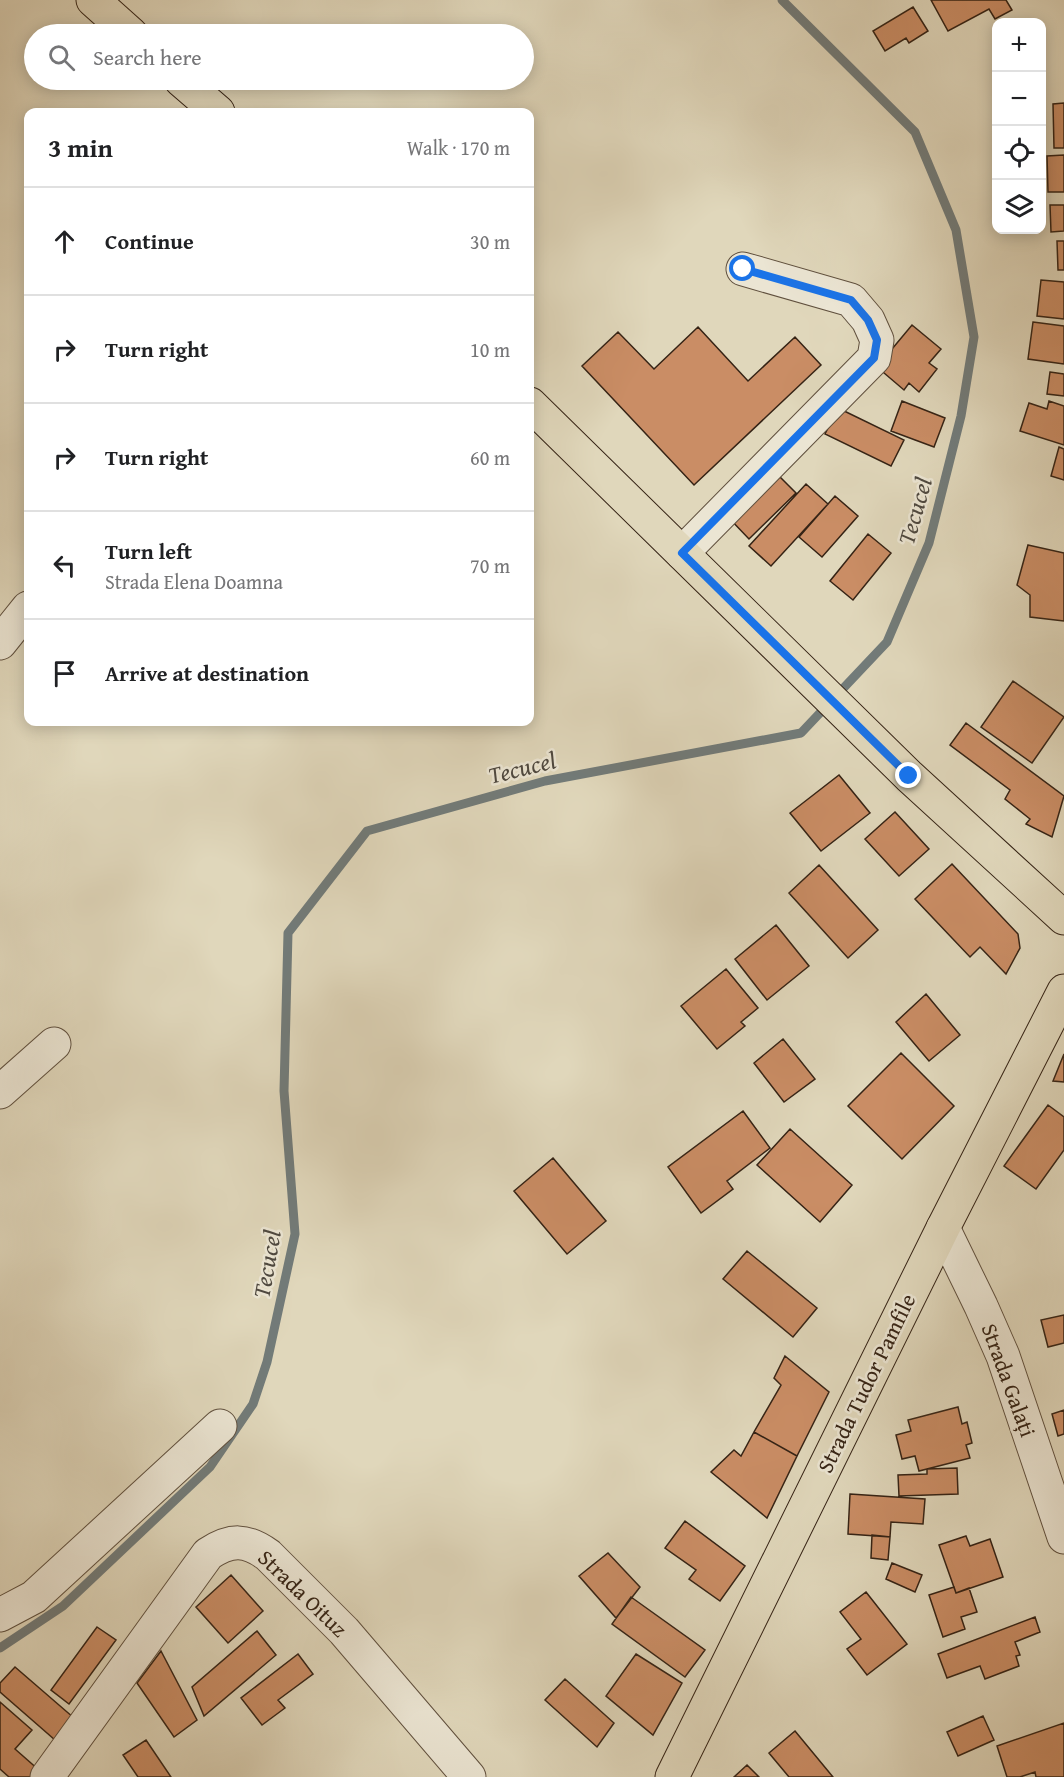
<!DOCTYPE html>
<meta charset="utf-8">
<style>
body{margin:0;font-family:"Gentium Book Plus",serif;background:#f6f6f6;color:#202124}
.controls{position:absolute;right:18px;top:18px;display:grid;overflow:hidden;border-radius:12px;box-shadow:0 3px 15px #0003}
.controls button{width:54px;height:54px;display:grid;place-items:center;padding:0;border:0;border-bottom:2px solid #e0e0e0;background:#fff;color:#202124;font:30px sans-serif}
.stop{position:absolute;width:18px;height:18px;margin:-14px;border:4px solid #1a73e8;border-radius:50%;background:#fff}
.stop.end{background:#1a73e8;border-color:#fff;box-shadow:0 2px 6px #0008}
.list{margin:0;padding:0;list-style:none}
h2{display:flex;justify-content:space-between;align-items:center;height:78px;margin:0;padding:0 24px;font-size:26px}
h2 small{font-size:20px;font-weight:400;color:#757577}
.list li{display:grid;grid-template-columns:39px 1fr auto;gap:18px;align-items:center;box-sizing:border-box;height:108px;padding:0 24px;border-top:2px solid #e0e0e0}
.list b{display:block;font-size:22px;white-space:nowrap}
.list p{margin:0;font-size:20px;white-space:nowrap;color:#757577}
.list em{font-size:20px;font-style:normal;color:#757577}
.icon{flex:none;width:33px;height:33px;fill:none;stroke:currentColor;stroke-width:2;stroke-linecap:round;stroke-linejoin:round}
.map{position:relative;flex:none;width:1064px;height:1777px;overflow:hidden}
.search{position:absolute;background:#fff;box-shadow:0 3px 15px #0003;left:24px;top:24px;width:510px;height:66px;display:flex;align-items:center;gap:15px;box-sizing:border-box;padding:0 21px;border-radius:33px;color:#757577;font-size:22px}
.panel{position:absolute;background:#fff;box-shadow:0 3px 15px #0003;left:24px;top:108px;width:510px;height:618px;border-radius:12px}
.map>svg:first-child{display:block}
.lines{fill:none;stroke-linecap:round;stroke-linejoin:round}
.stream{stroke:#727b79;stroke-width:9}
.building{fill:#ca8d65;stroke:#352315;stroke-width:1.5}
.minor-casing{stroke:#60503e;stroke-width:35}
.major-casing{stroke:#352315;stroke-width:35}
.minor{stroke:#ebe5d3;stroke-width:33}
.major{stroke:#e0d7bb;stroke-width:33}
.route{stroke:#1a73e8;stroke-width:8}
.labels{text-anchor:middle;stroke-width:5;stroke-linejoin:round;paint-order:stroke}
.street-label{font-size:22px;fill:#352315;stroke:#ebe5d3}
.water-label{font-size:24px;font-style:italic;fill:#4e483f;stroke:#ebe5d3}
</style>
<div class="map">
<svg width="1064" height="1777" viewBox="0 0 1064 1777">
<rect width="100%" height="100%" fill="#e0d7bb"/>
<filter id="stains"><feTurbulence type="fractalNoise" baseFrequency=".00333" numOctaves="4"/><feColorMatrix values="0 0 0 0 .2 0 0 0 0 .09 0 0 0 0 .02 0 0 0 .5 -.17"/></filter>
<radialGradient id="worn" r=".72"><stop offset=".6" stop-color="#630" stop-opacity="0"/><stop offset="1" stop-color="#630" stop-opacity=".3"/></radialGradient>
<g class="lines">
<!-- stream -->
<path class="stream" d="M0,1648L63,1606L210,1467L253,1404L267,1362L295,1234L284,1091L288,933L367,831L545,781L801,733L887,642L929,543L961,416L974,337L956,230L915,132L782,0"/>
</g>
<!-- building -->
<path class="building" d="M931,0H1006L1012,10L995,19L989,9L948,31Z
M913,7L928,31L909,43L906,38L885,51L873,31Z
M1064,103V148H1054L1053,104Z
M1064,155V192H1048L1047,156Z
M1050,205H1064V231L1051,232Z
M1057,241H1064V270H1058Z
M1041,280L1064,282V319L1037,316Z
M1033,322L1064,326V364L1028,359Z
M912,325L941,349L929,363L937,369L919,392L909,383L904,390L877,367Z
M698,327L748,381L795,337L821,365L694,485L582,366L618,332L654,369Z
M1050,372L1064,374V396L1047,394Z
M902,401L945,418L934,447L891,431Z
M1049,401L1064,406V445L1020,431L1029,403L1047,409Z
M838,408L904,440L891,466L825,434Z
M1059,447L1064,449V480L1051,476Z
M775,472L796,493L749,539L729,518Z
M806,484L828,504L771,566L749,546Z
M835,496L858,516L822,557L799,537Z
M868,534L891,553L853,600L830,581Z
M1028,545L1064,553V621L1030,617V595L1017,585Z
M1013,681L1064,717L1032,763L981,727Z
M966,723L1064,796L1052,837L1026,824L1030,819L1005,799L1010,790L950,745Z
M839,775L870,813L821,851L790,813Z
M895,812L929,849L899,876L865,839Z
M952,864L1018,934L1020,948L1006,974L980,947L970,957L915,899Z
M819,865L878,930L848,958L789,893Z
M776,925L809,966L767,1000L735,959Z
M726,969L758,1008L741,1022L745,1026L717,1049L681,1006Z
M926,994L960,1035L929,1061L896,1022Z
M783,1039L815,1079L784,1102L754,1063Z
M901,1053L954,1106L902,1159L848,1106Z
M1064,1054V1082L1053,1081Z
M1048,1105L1064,1117V1150L1036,1189L1004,1166Z
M743,1111L770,1148L727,1181L733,1189L701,1213L668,1167Z
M790,1129L852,1185L820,1222L757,1165Z
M553,1158L606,1221L567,1254L514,1191Z
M747,1251L817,1308L793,1337L723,1279Z
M1064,1315V1343L1048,1347L1041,1320Z
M785,1356L829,1392L797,1456L754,1432L781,1385L774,1378Z
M958,1407L962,1424L967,1422L972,1443L966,1445L970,1458L919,1471L915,1456L902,1459L896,1435L911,1431L908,1420Z
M1064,1410V1434L1058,1436L1052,1414Z
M754,1432L797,1456L767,1518L711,1472L734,1450L741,1456Z
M957,1468L958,1494L899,1496L898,1475L927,1474V1469Z
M850,1494L925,1499L923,1524L891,1522L890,1537L848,1534Z
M685,1521L745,1566L720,1601L689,1579L696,1570L665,1548Z
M872,1535L890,1537L888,1560L871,1558Z
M966,1536L970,1546L990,1539L1003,1577L956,1593L939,1545Z
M608,1553L640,1587L616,1618L579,1576Z
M892,1563L922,1575L915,1592L886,1579Z
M231,1575L263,1611L228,1643L196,1607Z
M954,1587L956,1593L969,1588L977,1612L961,1617L965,1629L943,1637L929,1595Z
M866,1592L907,1644L867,1675L847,1649L861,1639L840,1612Z
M631,1597L705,1650L685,1677L612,1624Z
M1035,1617L1040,1632L1015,1642L1020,1655L1016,1656L1019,1666L985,1679L980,1666L947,1678L938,1654Z
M97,1627L116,1640L69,1704L51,1690Z
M257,1631L276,1655L204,1716L192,1687Z
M161,1651L197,1720L174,1737L137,1683Z
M298,1654L313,1674L278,1700L285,1708L262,1725L241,1698Z
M636,1654L682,1683L653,1735L606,1696Z
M15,1667L74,1718L55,1740L0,1692V1683Z
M565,1679L614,1723L597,1747L545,1700Z
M0,1702L32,1730L15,1749L40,1771L34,1777H9L0,1769Z
M983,1716L994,1740L958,1756L947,1732Z
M1064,1723V1777H1036L1035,1772L1020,1777H1007L997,1746Z
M795,1731L833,1777H789L769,1753Z
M146,1740L171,1777H138L123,1755Z
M747,1765L759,1777H734Z"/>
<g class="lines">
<!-- minor casing -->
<g class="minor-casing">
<path id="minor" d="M682,553L874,358L877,340L868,320L851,300L743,269
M0,643L28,608
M0,1092L54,1044
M943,1228L981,1306L1003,1356L1064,1537
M0,1615L34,1597L220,1426
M47,1777L208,1554C231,1539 246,1539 268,1555L344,1631L469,1777"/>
</g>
<!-- major casing -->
<g class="major-casing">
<path id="major" d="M93,0L131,34
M181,80L218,112
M530,404L909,776L1064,918
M672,1777L943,1228L1064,991"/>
</g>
<!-- minor -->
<use href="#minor" class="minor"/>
<!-- major -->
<use href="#major" class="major"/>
</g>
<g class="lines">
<!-- route -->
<path class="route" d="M743,269L851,300L868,320L877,340L874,358L682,553L909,776"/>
</g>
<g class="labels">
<!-- street labels -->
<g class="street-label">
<text transform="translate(1009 1380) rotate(70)" y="8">Strada Galați</text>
<text transform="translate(866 1383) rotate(-64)" y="8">Strada Tudor Pamfile</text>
<text transform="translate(303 1593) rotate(44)" y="8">Strada Oituz</text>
</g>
<!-- water labels -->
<g class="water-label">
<text transform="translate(915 511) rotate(-74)" y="8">Tecucel</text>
<text transform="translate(522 768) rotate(-14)" y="8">Tecucel</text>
<text transform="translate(267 1264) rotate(-80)" y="8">Tecucel</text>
</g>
</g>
<rect width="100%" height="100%" filter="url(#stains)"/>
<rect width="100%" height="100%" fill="url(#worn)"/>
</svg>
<div class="controls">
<button>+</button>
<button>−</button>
<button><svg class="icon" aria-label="locate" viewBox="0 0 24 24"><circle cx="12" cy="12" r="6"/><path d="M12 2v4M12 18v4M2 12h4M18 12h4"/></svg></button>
<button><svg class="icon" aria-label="layers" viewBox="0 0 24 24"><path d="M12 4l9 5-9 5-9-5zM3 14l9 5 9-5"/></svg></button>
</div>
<div class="stop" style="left:743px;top:269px"></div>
<div class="stop end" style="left:909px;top:776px"></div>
<div class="search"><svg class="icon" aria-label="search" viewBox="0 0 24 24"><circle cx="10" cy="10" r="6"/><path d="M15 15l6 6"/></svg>Search here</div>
<section class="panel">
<h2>3 min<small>Walk · 170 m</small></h2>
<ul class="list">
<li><svg class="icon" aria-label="ahead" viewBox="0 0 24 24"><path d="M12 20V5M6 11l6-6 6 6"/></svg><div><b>Continue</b></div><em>30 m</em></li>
<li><svg class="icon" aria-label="right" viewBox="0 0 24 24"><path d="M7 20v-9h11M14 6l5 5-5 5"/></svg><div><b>Turn right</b></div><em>10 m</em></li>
<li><svg class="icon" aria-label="right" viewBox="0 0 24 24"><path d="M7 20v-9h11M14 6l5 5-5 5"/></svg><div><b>Turn right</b></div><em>60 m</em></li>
<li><svg class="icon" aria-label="left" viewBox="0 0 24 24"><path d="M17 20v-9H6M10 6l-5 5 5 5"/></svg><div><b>Turn left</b><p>Strada Elena Doamna</p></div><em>70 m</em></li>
<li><svg class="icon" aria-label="arrive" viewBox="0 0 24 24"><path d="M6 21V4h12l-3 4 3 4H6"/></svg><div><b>Arrive at destination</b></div></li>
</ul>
</section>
</div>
